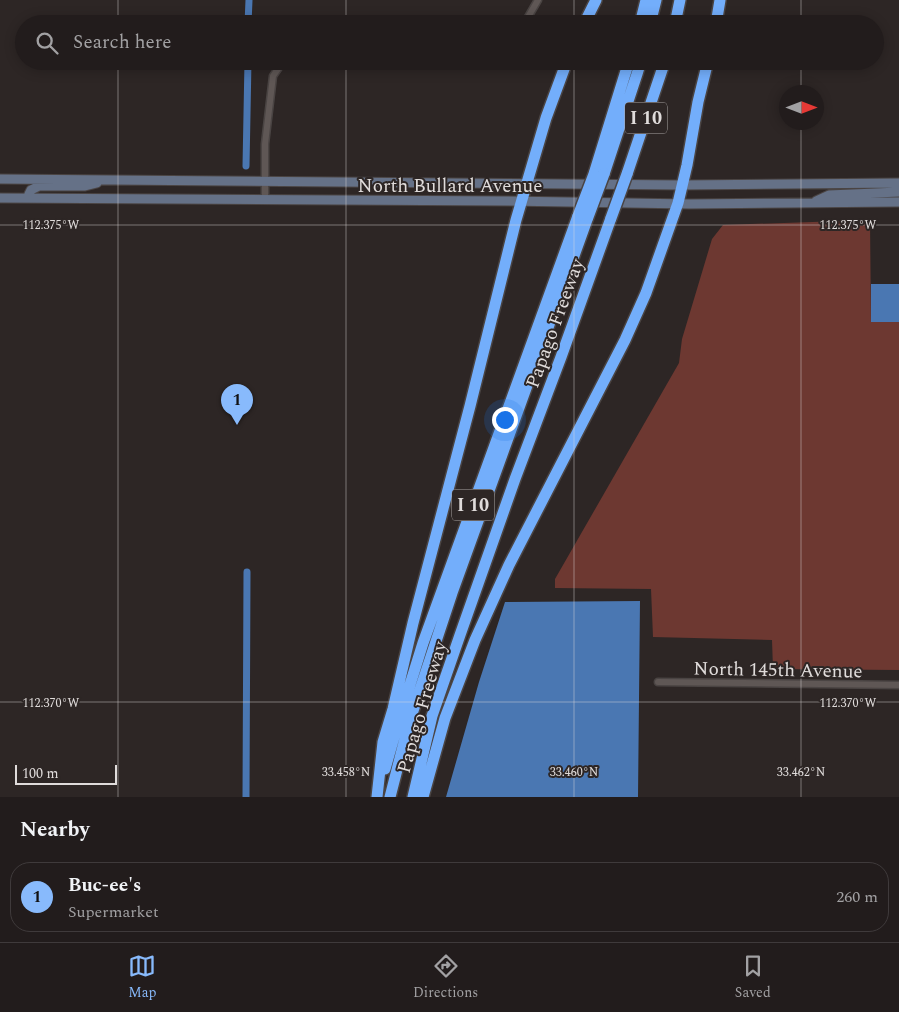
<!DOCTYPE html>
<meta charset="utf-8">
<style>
body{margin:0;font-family:Spectral,serif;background:#2e2929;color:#f1f3f6}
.compass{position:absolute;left:779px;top:85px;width:45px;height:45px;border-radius:50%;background:#221c1c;box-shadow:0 2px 12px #0003;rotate:90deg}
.scale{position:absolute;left:15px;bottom:12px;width:102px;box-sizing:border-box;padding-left:5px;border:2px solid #e0dcdb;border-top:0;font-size:14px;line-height:18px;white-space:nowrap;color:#e0dcdb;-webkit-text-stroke:4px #2d2625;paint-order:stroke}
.you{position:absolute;left:504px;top:419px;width:18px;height:18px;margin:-12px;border:4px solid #fff;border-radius:50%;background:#1a73e8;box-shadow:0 0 0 8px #1a73e833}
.badge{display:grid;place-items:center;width:32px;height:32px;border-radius:50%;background:#88bafc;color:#111;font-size:16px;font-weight:700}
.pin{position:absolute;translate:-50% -41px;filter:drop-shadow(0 1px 2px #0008)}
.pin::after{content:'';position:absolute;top:26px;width:18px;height:15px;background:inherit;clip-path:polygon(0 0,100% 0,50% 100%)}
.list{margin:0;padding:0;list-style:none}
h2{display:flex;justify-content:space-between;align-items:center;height:65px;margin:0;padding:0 20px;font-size:21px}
h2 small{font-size:16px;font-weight:400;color:#a2a1a3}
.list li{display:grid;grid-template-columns:32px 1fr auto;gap:15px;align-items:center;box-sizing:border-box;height:70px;margin:0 10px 10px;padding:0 10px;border:1px solid #3f3a3b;border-radius:20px}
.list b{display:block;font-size:19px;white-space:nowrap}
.list p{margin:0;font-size:16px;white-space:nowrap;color:#a2a1a3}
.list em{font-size:16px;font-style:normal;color:#a2a1a3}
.icon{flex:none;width:28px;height:28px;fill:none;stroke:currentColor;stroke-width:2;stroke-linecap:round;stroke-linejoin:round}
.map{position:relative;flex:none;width:899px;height:797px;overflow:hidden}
.search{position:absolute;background:#221c1c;box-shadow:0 2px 12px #0003;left:15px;right:15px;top:15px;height:55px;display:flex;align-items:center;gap:12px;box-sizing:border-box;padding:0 18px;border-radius:28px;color:#a2a1a3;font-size:19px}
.sheet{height:145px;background:#221c1c}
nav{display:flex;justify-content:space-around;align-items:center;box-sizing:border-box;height:70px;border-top:1px solid #3f3a3b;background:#221c1c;font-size:14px;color:#a2a1a3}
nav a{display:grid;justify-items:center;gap:2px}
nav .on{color:#88bafc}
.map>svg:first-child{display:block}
.green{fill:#6d3831}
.water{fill:#4a77b2}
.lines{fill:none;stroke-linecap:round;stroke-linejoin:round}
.canal{stroke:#4a77b2;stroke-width:7}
.minor-casing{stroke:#4a4443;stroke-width:9}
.secondary-casing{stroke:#4a4443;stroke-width:11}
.motorway-casing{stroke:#4a4443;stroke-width:14}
.minor{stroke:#5f5755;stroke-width:6}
.secondary{stroke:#657187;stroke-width:9}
.motorway{stroke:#73aefb;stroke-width:11}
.motorway-bridge-casing{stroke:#4a4443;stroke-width:14;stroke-linecap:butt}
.motorway-bridge{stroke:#73aefb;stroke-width:11}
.ticks{fill:none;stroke:#e0dcdb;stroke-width:1;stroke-opacity:0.45}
.labels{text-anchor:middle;stroke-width:4;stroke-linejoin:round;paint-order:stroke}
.shield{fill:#2d2625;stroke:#aaa5a4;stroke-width:1}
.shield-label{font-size:18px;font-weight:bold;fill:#e0dcdb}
.street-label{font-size:19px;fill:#e0dcdb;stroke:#2d2625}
.ticks-label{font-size:12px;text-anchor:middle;fill:#e0dcdb;stroke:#2d2625;stroke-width:4;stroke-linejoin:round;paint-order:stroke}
</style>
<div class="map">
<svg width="899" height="797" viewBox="0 0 899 797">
<rect width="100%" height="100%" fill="#2d2625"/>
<!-- green -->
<path class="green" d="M870,220L871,322H899V670L773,669L772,640L653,637L651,589L555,588V579L679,363L682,339L712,239L723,225Z"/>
<!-- water -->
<path class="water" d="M871,284H899V322H871Z
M640,601L638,797H446L479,682L505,602Z"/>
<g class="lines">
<!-- canal -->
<path class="canal" d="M248,24L249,0
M246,166L248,61
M246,797L247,572"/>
<!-- minor casing -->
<g class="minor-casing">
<path id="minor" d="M524,24L538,0
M265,200V144L273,76L280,66L288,61
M658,682L899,685"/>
</g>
<!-- secondary casing -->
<g class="secondary-casing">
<path id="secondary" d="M0,179L682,185L899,183
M0,198L508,201L689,204L899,202
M28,198L29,194L31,190L39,186H85L97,183
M816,201L829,195L899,192"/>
</g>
<!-- motorway casing -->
<g class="motorway-casing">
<path id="motorway" d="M584,24L596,0
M640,24L646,0
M650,24L656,0
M675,24L680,0
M716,24L720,0
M594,174L629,61
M604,174L637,74L641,61
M627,174L665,61
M385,769L398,723L423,643L578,216
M377,797L383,742L393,709L413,623L470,406L516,220L546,118L567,61
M390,797L409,723L452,593L588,217
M413,797L432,716L460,635L515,479L561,357L611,218
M423,797L445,718L475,640L509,565L625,340L646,293L678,203L687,165L698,102L708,61"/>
</g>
<!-- minor -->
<use href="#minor" class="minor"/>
<!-- secondary -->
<use href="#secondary" class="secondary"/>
<!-- motorway -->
<use href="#motorway" class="motorway"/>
<!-- motorway-bridge casing -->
<g class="motorway-bridge-casing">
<path id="motorway-bridge" d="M578,216L594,174
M588,217L604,174
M611,218L627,174"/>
</g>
<!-- motorway-bridge -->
<use href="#motorway-bridge" class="motorway-bridge"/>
</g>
<!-- ticks -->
<path class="ticks" d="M118,0V24M346,0V24M574,0V24M801,0V24M118,61V797M346,61V797M574,61V797M801,61V92M801,122V797M0,225H899M0,702H899"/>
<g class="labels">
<!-- shield labels -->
<g class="shield">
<rect x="625" y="102.5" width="42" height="31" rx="4"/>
<rect x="452" y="489.5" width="42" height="31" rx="4"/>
</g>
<g class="shield-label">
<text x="646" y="124">I 10</text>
<text x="473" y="511">I 10</text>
</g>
<!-- street labels -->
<g class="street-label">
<text x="450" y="192">North Bullard Avenue</text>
<text transform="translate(554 323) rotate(-70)" y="7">Papago Freeway</text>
<text transform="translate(778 669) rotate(1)" y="7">North 145th Avenue</text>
<text transform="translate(421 707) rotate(-74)" y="7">Papago Freeway</text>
</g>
</g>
<g class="ticks-label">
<text x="848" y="229">112.375°W</text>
<text x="51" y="229">112.375°W</text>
<text x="848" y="707">112.370°W</text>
<text x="51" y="707">112.370°W</text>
<text x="346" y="776">33.458°N</text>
<text x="574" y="776">33.460°N</text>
<text x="801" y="776">33.462°N</text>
</g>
</svg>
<svg class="compass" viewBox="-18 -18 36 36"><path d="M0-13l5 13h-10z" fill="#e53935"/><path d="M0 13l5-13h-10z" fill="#a2a1a3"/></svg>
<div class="scale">100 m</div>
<div class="you"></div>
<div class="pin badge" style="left:237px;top:425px">1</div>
<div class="search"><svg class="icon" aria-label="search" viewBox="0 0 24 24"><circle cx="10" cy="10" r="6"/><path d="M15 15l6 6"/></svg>Search here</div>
</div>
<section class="sheet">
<h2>Nearby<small></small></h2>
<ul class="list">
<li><span class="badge">1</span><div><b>Buc-ee's</b><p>Supermarket</p></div><em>260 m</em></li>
</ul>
</section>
<nav>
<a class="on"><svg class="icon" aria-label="map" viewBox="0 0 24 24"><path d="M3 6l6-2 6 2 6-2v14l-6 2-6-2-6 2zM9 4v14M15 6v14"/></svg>Map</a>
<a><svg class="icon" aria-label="directions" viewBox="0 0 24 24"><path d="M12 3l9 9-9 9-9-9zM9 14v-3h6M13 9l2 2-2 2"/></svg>Directions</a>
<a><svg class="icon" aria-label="saved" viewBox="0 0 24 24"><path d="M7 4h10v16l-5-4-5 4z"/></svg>Saved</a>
</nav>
